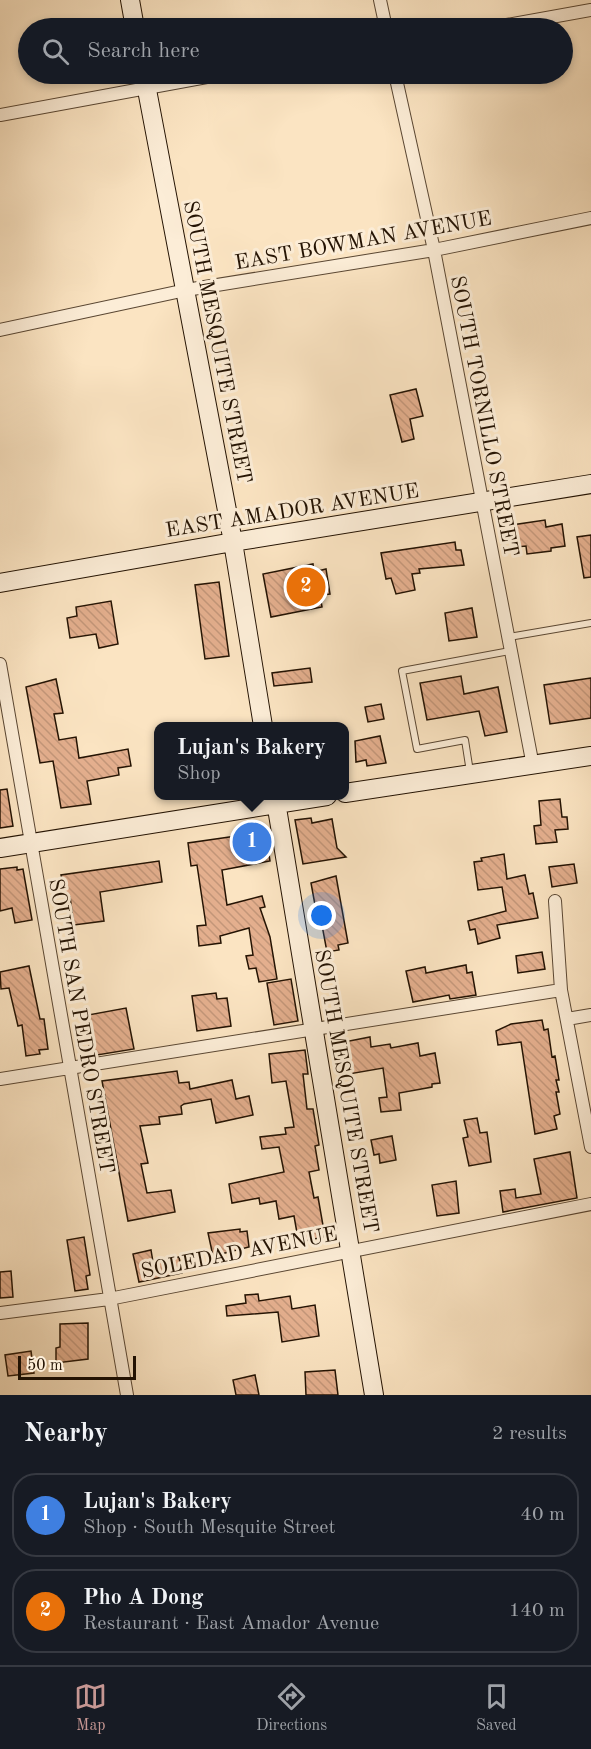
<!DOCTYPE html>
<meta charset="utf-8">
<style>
body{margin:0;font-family:"Old Standard TT",serif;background:#242831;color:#f1f3f6}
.scale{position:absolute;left:18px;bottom:15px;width:118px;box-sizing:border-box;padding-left:6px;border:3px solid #241303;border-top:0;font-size:16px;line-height:21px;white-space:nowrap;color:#241303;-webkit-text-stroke:4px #fcedd7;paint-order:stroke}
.you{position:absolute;left:322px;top:916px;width:21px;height:21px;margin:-15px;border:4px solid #fff;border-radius:50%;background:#1a73e8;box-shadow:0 0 0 9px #1a73e833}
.badge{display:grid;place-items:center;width:39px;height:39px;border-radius:50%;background:#c59692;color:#fff;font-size:20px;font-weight:700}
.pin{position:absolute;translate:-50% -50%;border:3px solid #fff;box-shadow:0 2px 6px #0006}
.popup{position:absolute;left:154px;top:722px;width:195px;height:78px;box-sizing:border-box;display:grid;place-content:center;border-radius:12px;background:#171b24;filter:drop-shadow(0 2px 4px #0005);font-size:20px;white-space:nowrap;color:#9ea1a6}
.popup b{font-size:22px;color:#f1f3f6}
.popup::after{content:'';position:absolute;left:50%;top:100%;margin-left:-12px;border:12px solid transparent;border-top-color:#171b24}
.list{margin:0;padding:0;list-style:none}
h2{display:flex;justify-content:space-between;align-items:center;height:78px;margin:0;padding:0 24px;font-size:26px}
h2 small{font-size:20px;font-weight:400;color:#9ea1a6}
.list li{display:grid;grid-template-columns:39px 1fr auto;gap:18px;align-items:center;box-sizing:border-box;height:84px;margin:0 12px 12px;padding:0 12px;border:2px solid #363941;border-radius:24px}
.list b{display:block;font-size:22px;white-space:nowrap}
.list p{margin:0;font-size:20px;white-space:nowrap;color:#9ea1a6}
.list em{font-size:20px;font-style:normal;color:#9ea1a6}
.icon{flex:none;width:33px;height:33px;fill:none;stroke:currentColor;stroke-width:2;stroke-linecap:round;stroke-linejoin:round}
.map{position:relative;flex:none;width:591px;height:1395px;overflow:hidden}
.search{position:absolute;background:#171b24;box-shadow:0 3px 9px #0003;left:18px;right:18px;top:18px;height:66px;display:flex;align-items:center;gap:15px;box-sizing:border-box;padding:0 21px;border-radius:33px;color:#9ea1a6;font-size:22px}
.sheet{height:270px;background:#171b24}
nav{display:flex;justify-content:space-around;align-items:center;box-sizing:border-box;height:84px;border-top:2px solid #363941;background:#171b24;font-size:16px;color:#9ea1a6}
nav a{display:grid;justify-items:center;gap:3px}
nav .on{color:#c59692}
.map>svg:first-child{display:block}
.building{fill:url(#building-back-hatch);stroke:#241303;stroke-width:1.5}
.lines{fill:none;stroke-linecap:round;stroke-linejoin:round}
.lane-casing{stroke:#5a4733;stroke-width:8}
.street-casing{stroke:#5a4733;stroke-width:14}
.secondary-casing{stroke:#241303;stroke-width:20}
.lane{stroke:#fcedd7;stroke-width:6}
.street{stroke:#fcedd7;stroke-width:12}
.secondary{stroke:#fcedd7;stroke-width:18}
.labels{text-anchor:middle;stroke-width:6;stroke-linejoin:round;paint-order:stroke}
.street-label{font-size:21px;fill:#241303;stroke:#fcedd7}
</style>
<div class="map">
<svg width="591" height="1395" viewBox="0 0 591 1395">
<defs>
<pattern id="building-back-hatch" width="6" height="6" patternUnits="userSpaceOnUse" patternTransform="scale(1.5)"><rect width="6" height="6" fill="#e4af8e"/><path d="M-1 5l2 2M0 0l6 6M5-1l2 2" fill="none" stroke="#c39679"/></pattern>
</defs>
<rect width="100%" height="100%" fill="#fbe4c2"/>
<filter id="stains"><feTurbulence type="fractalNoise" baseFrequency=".00333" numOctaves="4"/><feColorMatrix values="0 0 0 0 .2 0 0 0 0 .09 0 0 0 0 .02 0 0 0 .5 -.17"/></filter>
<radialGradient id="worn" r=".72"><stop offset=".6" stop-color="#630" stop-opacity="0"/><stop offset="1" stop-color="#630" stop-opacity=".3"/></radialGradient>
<!-- building -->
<path class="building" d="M416,389L423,416L410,419L414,439L402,442L390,395Z
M545,520L546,527L562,524L565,546L551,548V551L527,554L526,546L516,547L512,525Z
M591,535V577L584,578L577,537Z
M455,542L456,550H461L464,565L419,569L420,573L412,574L415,590L396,594L391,578L386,579L381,553Z
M313,564L314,572L326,569L330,594L320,595L322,607L271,617L263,574Z
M219,582L229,656L205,659L195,585Z
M111,601L118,644L99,648L96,634L70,638L67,618L77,616L76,607Z
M472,608L477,637L449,641L445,613Z
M310,668L312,682L274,686L272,673Z
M461,676L464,694L498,687L507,732L485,736L479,711L427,720L420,683Z
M591,678V718L550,724L544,685Z
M56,679L63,713L54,714L59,740L76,737L79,758L128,749L131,766L118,768L119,775L87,781L91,804L61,808L53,761L40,763L26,687Z
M381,704L384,719L368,722L365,707Z
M380,736L386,763L367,766L366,760L356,762L355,741Z
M7,789L13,826L0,828V790Z
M560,799L562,817H567L568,829L555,830L557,842L536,844L534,826L541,825L539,801Z
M311,818L312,823L332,819L337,848L346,857L303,864L295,820Z
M250,834L251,836L266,834L270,861L222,870L227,905L262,896L265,907L260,908L270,937L277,979L259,982L256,968L249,969L246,956L253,955L249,928L220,936L221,943L199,946L197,926L206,925L197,865L191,866L188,843Z
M504,854L507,879L525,875L529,894L533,893L538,918L497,925L500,938L478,944L475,929L470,930L468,921L506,911L502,887L478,890L474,862L482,861L481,858Z
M159,861L162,882L100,892L104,921L74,925L70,897H66L61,875Z
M574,864L577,883L552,887L549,867Z
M17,867V870L23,869L32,920L15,923L12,908L0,911V869Z
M336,876L348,943L338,945L339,950L327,952L318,904L315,905L311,883Z
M542,952L545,969L518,973L516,956Z
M466,965L467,973L472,972L476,995L450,999L449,995L413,1002L406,971L425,967L426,973Z
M29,966L40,1019H44L48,1049L39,1050L40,1054L26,1056L22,1025L18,1026L9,988L1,989L0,972Z
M291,979L298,1021L274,1025L267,983Z
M216,993L217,999L227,998L231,1026L197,1031L192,996Z
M126,1008L134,1049L91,1056L89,1046L93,1045L88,1015Z
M542,1020L544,1030L548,1029L552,1057L555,1056L559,1080H556L559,1092H556L560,1114L554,1116L557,1129L535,1134L521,1042L498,1045L496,1031L511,1024Z
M370,1037L371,1047L390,1044L391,1048L418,1043L420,1056L435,1053L440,1083L432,1084V1087L399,1093L401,1110L381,1112L379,1098L387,1097L383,1068L349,1074L344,1042Z
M305,1050L308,1074H303L307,1109H313L319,1145L315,1146L319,1170L309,1172L314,1198L318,1197L324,1231V1237L304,1241L303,1235L297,1233L294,1216L279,1219L276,1201L260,1204L259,1198L232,1203L229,1184L284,1172L279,1147L262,1149L260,1137L286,1134L285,1128L294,1127L286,1081L272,1083L269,1054Z
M177,1071L179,1083L189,1082L190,1089L232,1080L236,1099L249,1096L253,1115L216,1123L211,1099L184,1104L181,1106L182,1114L159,1117L160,1124L140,1126L148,1163L141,1164L147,1193L171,1190L175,1212L128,1221L102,1081Z
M477,1118L480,1133L487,1132L491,1162L469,1166L463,1138L468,1137L464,1120Z
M392,1136L396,1160L380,1163L379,1154L374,1155L371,1140Z
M570,1152L577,1198L503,1212L500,1191L515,1189L516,1198L541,1194L534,1159Z
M456,1181L459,1213L437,1216L432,1185Z
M240,1229V1232L247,1231L249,1247L213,1256L208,1233Z
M84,1237L90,1275L86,1276L88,1289L75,1291L67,1240Z
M151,1250L153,1262L179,1257L182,1273L139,1282L133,1254Z
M11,1271L13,1297L0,1298V1272Z
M258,1294L259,1301L290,1296L292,1309L315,1305L319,1336L282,1342L278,1312L227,1316L226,1306L246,1303L245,1295Z
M88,1323V1359L56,1363V1348L60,1347V1324Z
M31,1351L34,1373L8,1376L5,1355Z
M335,1370L338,1395H306L305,1372Z
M255,1375L259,1395H236L233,1380Z"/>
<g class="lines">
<!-- lane casing -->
<g class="lane-casing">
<path id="lane" d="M509,637L591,623
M470,772L465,740L417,749L402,671L510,651"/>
</g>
<!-- street casing -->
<g class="street-casing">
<path id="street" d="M380,0L386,28
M490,28L591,10
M395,74L434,250L533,766
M0,115L223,74
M0,330L186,290L434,250L591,218
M0,664L127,1395
M555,901L561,990L591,1147
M567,1019L591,1015
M0,1079L561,990
M0,1313L109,1299L591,1204"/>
</g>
<!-- secondary casing -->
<g class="secondary-casing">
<path id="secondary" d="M130,0L135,28
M144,74L233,542L263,726
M0,583L233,542L591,484
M345,793L591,756
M275,796L374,1395
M0,848L327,796"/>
</g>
<!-- lane -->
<use href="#lane" class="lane"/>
<!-- street -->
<use href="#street" class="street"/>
<!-- secondary -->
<use href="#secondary" class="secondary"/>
</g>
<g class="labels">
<!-- street labels -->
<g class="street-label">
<text transform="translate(363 240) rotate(-10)" y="7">EAST BOWMAN AVENUE</text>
<text transform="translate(218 342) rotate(79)" y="7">SOUTH MESQUITE STREET</text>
<text transform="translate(485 416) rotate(79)" y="7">SOUTH TORNILLO STREET</text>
<text transform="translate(292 510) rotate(-9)" y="7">EAST AMADOR AVENUE</text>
<text transform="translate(82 1026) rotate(80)" y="7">SOUTH SAN PEDRO STREET</text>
<text transform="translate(347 1091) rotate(80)" y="7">SOUTH MESQUITE STREET</text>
<text transform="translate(239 1252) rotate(-11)" y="7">SOLEDAD AVENUE</text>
</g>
</g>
<rect width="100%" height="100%" filter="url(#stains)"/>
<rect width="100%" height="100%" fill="url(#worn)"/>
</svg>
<div class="scale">50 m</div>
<div class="you"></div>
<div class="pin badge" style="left:252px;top:842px;background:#3f7fe0">1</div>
<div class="popup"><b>Lujan's Bakery</b>Shop</div>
<div class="pin badge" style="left:306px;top:587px;background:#e8710a">2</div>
<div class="search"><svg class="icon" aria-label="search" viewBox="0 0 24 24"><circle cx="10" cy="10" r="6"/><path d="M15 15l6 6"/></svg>Search here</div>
</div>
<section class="sheet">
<h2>Nearby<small>2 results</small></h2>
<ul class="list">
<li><span class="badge" style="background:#3f7fe0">1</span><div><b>Lujan's Bakery</b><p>Shop · South Mesquite Street</p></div><em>40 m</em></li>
<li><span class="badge" style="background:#e8710a">2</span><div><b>Pho A Dong</b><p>Restaurant · East Amador Avenue</p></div><em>140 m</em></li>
</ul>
</section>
<nav>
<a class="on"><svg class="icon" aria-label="map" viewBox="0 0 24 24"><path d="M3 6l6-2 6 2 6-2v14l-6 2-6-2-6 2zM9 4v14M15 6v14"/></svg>Map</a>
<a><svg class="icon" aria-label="directions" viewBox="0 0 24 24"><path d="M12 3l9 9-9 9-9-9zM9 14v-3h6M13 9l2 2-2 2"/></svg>Directions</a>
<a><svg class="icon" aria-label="saved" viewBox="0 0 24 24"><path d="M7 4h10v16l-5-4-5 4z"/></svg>Saved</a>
</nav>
